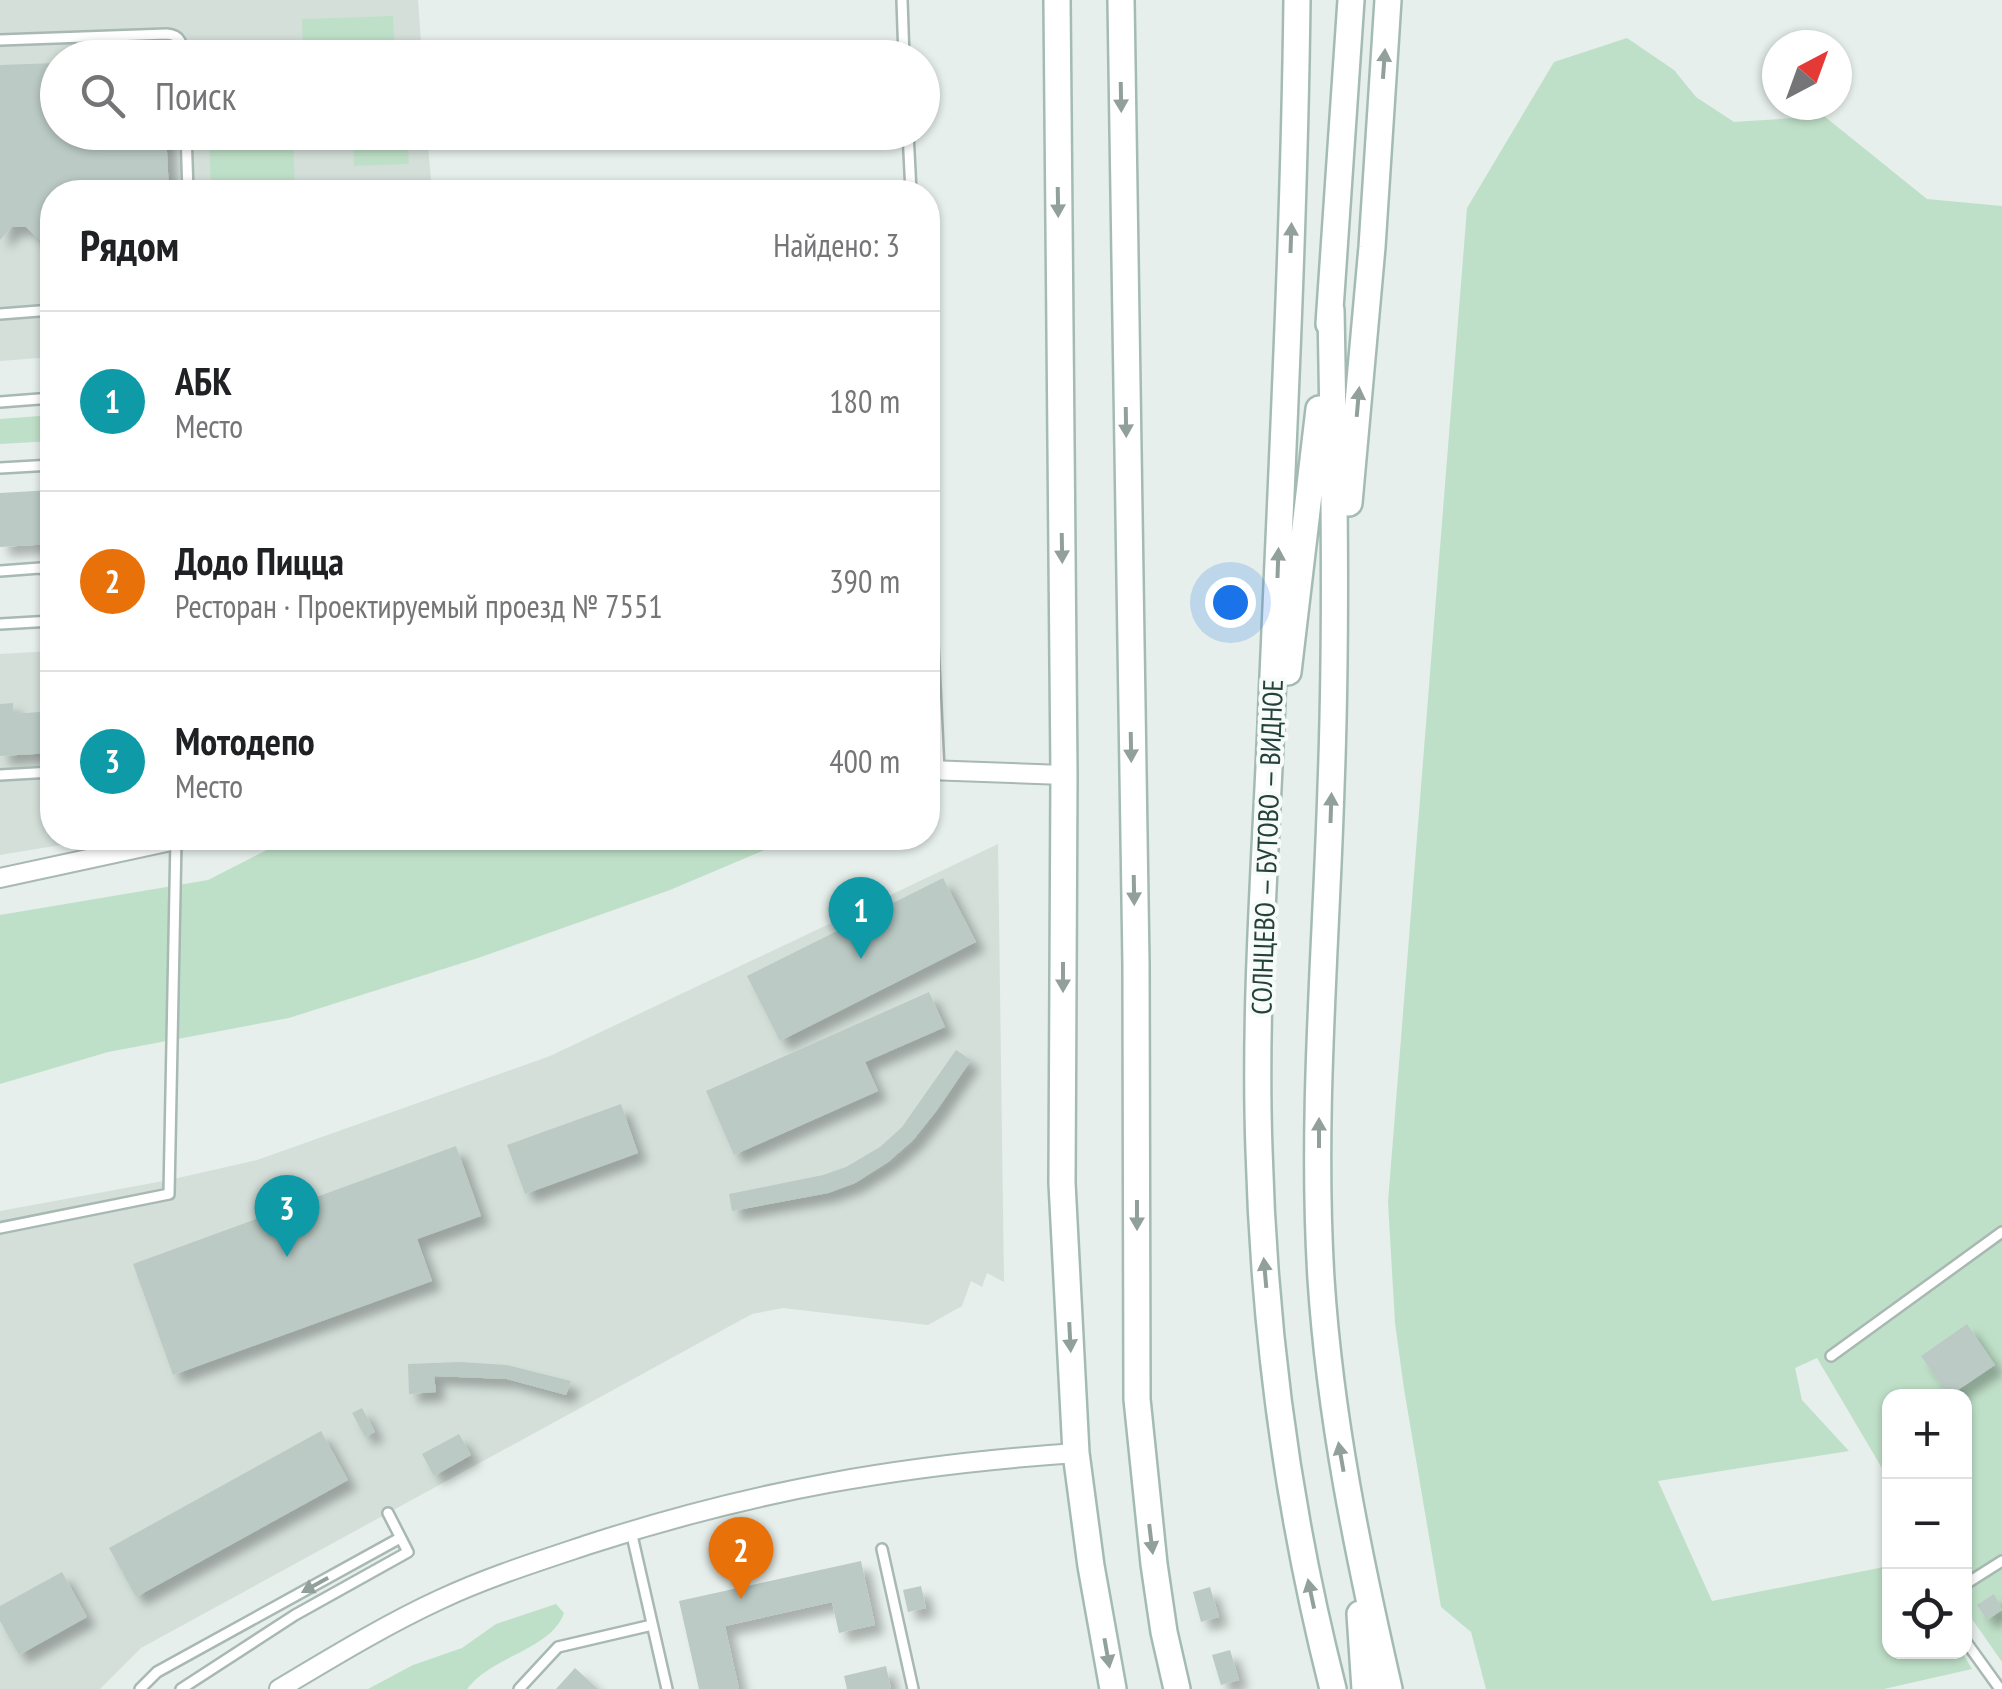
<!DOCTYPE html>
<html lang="ru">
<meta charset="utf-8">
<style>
body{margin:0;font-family:"PT Sans Narrow",sans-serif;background:#f2f2f2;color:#202124}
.controls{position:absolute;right:30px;bottom:30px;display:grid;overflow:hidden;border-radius:20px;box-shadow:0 2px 8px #0004}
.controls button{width:90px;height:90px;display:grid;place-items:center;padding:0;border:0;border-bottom:2px solid #e0e0e0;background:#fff;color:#202124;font:50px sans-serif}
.compass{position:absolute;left:1762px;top:30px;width:90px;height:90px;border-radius:50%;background:#fff;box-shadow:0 2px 8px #0004;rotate:41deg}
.you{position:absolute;left:1230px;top:602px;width:35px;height:35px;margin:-25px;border:8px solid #fff;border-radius:50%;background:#1a73e8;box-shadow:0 0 0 15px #1a73e833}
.badge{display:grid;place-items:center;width:65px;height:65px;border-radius:50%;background:#7f4e3f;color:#fff;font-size:32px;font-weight:700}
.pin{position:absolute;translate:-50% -82px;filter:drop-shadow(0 2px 5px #0008)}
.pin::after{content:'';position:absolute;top:52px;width:35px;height:30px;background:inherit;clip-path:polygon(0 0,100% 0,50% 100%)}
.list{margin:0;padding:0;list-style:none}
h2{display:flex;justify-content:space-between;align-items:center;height:130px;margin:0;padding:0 40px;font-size:42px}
h2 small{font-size:32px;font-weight:400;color:#757577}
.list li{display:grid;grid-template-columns:65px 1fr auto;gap:30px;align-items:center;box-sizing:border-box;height:180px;padding:0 40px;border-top:2px solid #e0e0e0}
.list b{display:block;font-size:38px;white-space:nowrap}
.list p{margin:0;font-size:32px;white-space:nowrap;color:#757577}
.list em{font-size:32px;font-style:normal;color:#757577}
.icon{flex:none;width:55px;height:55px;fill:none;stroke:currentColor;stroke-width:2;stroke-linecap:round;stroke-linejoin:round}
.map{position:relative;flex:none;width:2002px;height:1689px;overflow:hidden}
.search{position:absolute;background:#fff;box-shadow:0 2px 8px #0004;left:40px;top:40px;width:900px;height:110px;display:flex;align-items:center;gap:25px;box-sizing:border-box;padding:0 35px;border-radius:55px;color:#757577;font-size:38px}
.panel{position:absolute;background:#fff;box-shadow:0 2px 8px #0004;left:40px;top:180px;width:900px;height:670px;border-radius:40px}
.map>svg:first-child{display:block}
.built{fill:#d4dfda}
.green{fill:#bfe0c8}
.building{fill:#bbcac4;filter:url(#shadow)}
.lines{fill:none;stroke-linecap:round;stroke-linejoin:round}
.service-casing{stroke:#a8b8b2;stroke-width:14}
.minor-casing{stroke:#a8b8b2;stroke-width:22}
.secondary-casing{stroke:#a4bbb3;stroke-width:30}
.service{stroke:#fff;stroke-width:9}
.minor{stroke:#fff;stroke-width:18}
.secondary{stroke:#fff;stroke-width:25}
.oneway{fill:#92a09c}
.labels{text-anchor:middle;stroke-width:8;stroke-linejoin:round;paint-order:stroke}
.street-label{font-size:28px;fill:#24423a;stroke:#f7fbf9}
</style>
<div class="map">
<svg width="2002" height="1689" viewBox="0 0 2002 1689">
<defs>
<filter id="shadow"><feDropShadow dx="9" dy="9" stdDeviation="5" flood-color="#0004"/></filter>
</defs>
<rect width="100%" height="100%" fill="#e6efeb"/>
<!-- built -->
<path class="built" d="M0,0H418L422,57L58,58V132L427,133L432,192H52V357L0,361Z
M52,651V838H103L0,855V654Z
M998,844L1004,1282L987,1273L982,1287L971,1281L962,1306L928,1325L783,1308L752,1314L141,1648L100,1689H0V1211L169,1180L257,1160L550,1056Z"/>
<!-- green -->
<path class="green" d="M393,16L395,57H303L302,19Z
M1627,38L1674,70L1696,97L1734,122L1824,116L1927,199L2002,206V1662L1972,1619L1965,1595L1964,1396H1890L1889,1480L1817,1358L1795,1368L1802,1400L1849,1451L1658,1481L1712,1601L1889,1566L1890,1652H1962L1972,1669L1884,1689H1486L1471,1632L1441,1607L1404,1389L1395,1323L1388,1202L1467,208L1554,62Z
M289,44L290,57H206V47Z
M209,133H293L295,192H211Z
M306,133H407L409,164L354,166L353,143L306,145Z
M52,415V441L0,444V419Z
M290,838H793L670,890L478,958L289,1018L108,1052L0,1084V915L208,880Z
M556,1604L564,1613C551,1650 493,1655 467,1689H368L413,1665L462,1648L496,1624Z"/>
<!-- building -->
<path class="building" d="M58,63V132H166L169,192H52V251L26,227H12L0,240V65Z
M52,490V544L0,547V493Z
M13,703V714L52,711V753L0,756V704Z
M943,878L976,942L780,1041L747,976Z
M929,992L945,1027L865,1062L878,1091L734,1155L706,1091Z
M956,1050L971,1060L937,1110L913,1140L888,1162L855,1183L828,1193L732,1211L729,1194L823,1175L846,1167L880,1147L902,1127Z
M621,1104L638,1153L525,1194L507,1145Z
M456,1146L481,1216L417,1239L432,1281L173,1375L133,1264Z
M1967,1324L1995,1365L1949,1396L1921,1356Z
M460,1362L507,1365L571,1381L566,1395L507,1379L434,1376L436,1392L409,1394L408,1364Z
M362,1408L375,1432L365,1437L352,1413Z
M321,1431L348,1480L136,1597L109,1548Z
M459,1434L471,1455L434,1476L422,1454Z
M861,1561L875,1625L839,1633L832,1602L725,1626L739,1689H699L679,1601Z
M62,1572L87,1617L19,1655L0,1621V1606Z
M921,1586L926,1608L908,1612L903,1590Z
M1210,1587L1219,1617L1201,1622L1193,1592Z
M1994,1594L2002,1610L1987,1620L1977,1605Z
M1230,1650L1239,1680L1221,1685L1212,1655Z
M886,1666L891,1689H847L844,1676Z
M575,1668L598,1689H556Z"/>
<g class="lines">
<!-- service casing -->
<g class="service-casing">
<path id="service" d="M902,0L904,58
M0,40L167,34C182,35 182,45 183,58
M186,132L188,192
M908,132L911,192
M0,314L52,310
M0,402L52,398
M0,468L52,465
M928,540L939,770
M0,571L40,568L47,571L52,612
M0,624L52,621
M0,775L52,772
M0,1228L169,1194L176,840
M1831,1356L2002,1232
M631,1531L667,1689
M882,1549L913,1689
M1964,1585L2002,1561
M1964,1639L2000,1689
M140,1689L157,1672L400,1538
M181,1689L295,1615L408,1552L388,1513
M519,1689L558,1647L652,1625"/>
</g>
<!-- minor casing -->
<g class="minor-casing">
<path id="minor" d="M928,770L1064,775
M0,878L185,838
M279,1689C331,1658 385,1625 439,1600C488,1577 539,1561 590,1544C756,1490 902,1465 1076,1453"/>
</g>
<!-- secondary casing -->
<g class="secondary-casing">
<path id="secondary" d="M1057,0L1064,775L1062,1183L1076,1453L1091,1566L1113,1689
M1121,0L1136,964L1137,1399L1154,1564L1164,1632L1177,1689
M1297,0C1294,241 1281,483 1271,724C1265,865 1254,1008 1259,1150C1264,1332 1288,1512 1333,1689
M1331,310C1334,469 1337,628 1331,787C1326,950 1311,1115 1321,1279C1330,1418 1358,1553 1389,1689
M1329,324L1351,0
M1349,503L1372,247L1388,0
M1288,672L1319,409
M1360,1614L1365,1689"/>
</g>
<!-- service -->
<use href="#service" class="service"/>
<!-- minor -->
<use href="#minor" class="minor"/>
<!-- secondary -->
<use href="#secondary" class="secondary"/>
</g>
<!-- one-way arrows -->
<defs><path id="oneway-solid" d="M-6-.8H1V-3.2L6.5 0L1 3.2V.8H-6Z" transform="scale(2.5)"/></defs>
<g class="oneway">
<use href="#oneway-solid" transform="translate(1384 64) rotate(-86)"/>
<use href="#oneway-solid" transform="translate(1121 97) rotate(89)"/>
<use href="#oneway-solid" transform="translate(1058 202) rotate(89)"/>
<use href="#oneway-solid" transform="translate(1291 238) rotate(-88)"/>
<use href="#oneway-solid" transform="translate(1358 402) rotate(-85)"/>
<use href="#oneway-solid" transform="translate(1126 422) rotate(89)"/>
<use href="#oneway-solid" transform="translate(1062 548) rotate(89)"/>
<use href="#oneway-solid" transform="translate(1278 563) rotate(-88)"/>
<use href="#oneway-solid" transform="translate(1131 747) rotate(89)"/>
<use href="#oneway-solid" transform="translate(1331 808) rotate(-88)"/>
<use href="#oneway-solid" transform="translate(1134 890) rotate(89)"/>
<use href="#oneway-solid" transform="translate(1063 977) rotate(90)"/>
<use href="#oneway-solid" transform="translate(1319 1133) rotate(-90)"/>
<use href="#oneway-solid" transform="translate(1137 1215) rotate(90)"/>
<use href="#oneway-solid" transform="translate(1265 1273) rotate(-95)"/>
<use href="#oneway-solid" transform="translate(1070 1337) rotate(87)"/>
<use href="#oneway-solid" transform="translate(1341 1457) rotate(-100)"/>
<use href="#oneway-solid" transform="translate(1151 1539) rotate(83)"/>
<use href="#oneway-solid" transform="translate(315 1585) rotate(151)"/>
<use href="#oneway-solid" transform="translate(1311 1594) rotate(-102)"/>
<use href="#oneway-solid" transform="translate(1107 1653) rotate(80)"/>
</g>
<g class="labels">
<!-- street labels -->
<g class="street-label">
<text transform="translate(1267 847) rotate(-88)" y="10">СОЛНЦЕВО — БУТОВО — ВИДНОЕ</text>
</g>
</g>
</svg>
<div class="controls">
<button>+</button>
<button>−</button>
<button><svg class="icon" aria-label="locate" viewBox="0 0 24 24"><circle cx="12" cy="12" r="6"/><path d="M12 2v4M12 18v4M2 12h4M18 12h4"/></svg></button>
</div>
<svg class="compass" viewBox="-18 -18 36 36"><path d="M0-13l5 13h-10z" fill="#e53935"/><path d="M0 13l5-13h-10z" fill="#757577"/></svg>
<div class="you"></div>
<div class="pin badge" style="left:861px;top:959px;background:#0f9aa8">1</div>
<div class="pin badge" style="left:741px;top:1599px;background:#e8710a">2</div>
<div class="pin badge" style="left:287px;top:1257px;background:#0f9aa8">3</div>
<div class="search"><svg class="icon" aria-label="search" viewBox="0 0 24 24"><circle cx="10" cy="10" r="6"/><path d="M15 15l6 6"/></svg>Поиск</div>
<section class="panel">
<h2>Рядом<small>Найдено: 3</small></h2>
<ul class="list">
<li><span class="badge" style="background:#0f9aa8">1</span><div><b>АБК</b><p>Место</p></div><em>180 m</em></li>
<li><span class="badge" style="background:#e8710a">2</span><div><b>Додо Пицца</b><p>Ресторан · Проектируемый проезд № 7551</p></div><em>390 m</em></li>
<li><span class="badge" style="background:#0f9aa8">3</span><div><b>Мотодепо</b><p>Место</p></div><em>400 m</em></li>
</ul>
</section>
</div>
